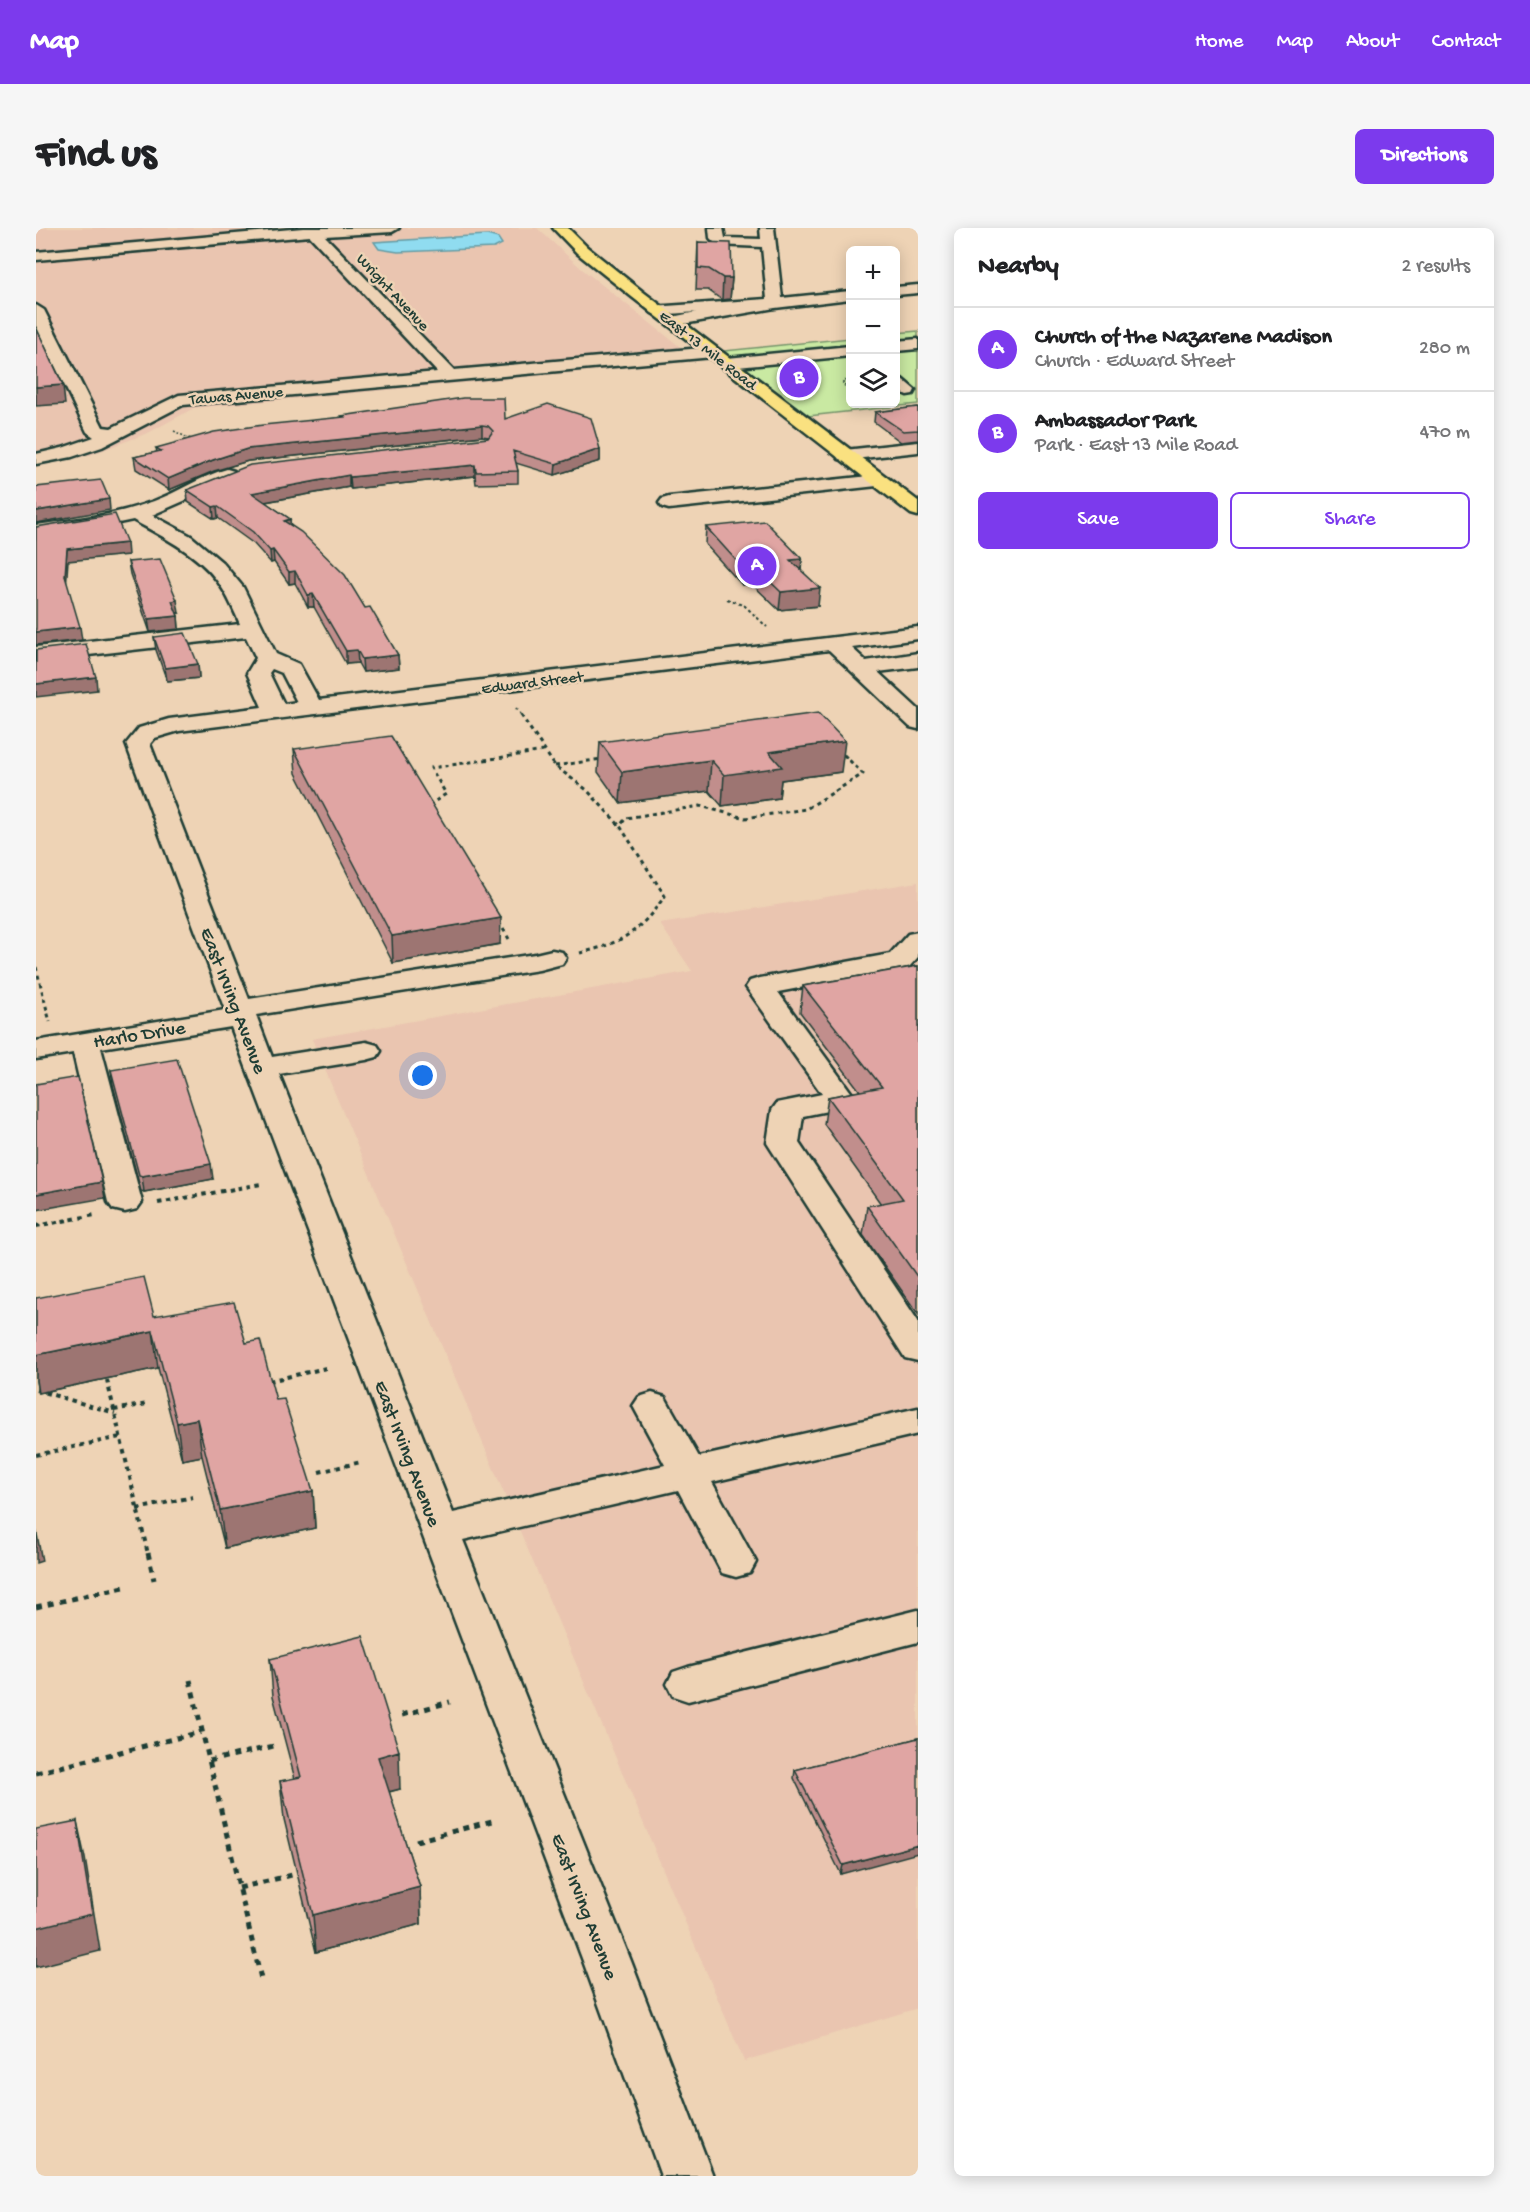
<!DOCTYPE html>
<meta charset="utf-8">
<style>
body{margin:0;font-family:"Gochi Hand",sans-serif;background:#f6f6f6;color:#202124}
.controls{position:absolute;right:18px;top:18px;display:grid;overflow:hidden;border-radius:9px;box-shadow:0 3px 15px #0003}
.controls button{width:54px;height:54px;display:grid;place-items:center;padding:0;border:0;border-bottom:2px solid #e0e0e0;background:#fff;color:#202124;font:30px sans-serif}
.you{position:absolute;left:387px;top:848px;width:21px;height:21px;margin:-15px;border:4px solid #fff;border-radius:50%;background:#1a73e8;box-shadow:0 0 0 9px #1a73e833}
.badge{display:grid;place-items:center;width:39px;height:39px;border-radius:50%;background:#7c3aed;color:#fff;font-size:20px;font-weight:700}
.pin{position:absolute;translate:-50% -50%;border:3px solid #fff;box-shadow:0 2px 6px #0006}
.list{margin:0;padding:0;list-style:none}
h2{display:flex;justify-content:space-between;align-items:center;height:78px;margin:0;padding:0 24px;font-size:26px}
h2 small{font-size:20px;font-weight:400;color:#757577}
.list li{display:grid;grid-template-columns:39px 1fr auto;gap:18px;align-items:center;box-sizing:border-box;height:84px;padding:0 24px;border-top:2px solid #e0e0e0}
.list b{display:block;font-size:22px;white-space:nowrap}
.list p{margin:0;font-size:20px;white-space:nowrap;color:#757577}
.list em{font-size:20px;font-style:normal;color:#757577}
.actions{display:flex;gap:12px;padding:18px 24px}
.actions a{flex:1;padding:14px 0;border:2px solid #7c3aed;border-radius:9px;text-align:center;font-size:21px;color:#7c3aed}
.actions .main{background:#7c3aed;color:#fff}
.icon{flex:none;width:33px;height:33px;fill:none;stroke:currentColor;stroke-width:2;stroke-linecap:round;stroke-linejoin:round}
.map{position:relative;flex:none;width:882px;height:1948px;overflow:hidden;border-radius:9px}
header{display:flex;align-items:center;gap:36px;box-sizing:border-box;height:84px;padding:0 30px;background:#7c3aed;color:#fff}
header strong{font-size:28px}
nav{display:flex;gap:33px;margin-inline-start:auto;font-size:21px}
.intro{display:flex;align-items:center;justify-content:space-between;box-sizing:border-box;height:144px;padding:0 36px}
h1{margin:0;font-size:42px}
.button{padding:15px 27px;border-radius:9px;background:#7c3aed;color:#fff;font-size:21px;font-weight:700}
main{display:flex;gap:36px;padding:0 36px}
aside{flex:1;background:#fff;border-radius:9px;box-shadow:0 3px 15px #0003}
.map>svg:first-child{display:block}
.built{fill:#eac5b0}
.green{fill:#c9e9a2;stroke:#74936b;stroke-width:1.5}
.water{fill:#90dcf0;stroke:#639ca5;stroke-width:1.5}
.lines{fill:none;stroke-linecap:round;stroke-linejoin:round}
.minor-casing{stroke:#1f3d34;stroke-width:5}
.major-casing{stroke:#1f3d34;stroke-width:5}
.path-far4{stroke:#1f3d34;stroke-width:1.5;stroke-dasharray:2 2;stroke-linecap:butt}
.path-far3{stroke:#1f3d34;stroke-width:2;stroke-dasharray:3 3;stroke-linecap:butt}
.path-far2{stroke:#1f3d34;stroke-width:3;stroke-dasharray:4 4;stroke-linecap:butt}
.path-far1{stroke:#1f3d34;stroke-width:4;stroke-dasharray:4.5 4.5;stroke-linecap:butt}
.path{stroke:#1f3d34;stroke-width:5;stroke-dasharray:6 6;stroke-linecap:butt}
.minor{fill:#eed3b5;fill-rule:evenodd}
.major{fill:#fae180;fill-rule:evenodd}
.wall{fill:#c18e8c;stroke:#1f3d34;stroke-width:1.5}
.shaded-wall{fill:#9d7472;stroke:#1f3d34;stroke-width:1.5}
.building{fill:#e0a5a3;stroke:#1f3d34;stroke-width:1.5}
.labels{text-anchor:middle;stroke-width:5;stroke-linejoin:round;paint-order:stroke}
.far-street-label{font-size:16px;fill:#1f3d34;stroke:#eed3b5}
.street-label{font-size:20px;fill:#1f3d34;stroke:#eed3b5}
</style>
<header>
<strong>Map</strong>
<nav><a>Home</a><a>Map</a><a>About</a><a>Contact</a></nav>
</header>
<div class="intro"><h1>Find us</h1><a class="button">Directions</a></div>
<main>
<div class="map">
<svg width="882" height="1948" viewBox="0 0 882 1948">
<rect width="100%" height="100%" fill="#eed3b5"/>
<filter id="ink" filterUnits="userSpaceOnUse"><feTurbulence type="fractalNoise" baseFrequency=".0167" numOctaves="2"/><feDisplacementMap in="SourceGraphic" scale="12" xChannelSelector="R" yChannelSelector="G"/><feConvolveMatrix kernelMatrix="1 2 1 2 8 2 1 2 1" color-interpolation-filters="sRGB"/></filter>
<g filter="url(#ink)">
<!-- built -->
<path class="built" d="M0,0H501L546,41L662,133L158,180L112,205L54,227L0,239Z
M882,654V1780L708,1833L276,811L656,743L624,696Z"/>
<!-- green -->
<path class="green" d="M882,103V176L763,189L678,124L814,110V176H860V105Z"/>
<!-- water -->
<path class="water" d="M451,7L462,10L466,16L458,20L362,24L343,21L338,14Z"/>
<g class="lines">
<!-- minor casing -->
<g class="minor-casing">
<path id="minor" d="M267,0H363L356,4L289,8L418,142L677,119L685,124L677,129L147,177L66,219L36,229L0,236V226L26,220L58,209L51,204L0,98V77L8,82L67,199L75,200L143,167L401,144L274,8L0,32V24Z
M673,0H687L689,10L725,11L724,0H738L746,70L814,63V71L739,80L636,98L631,96L628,93L631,90L660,84L621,87L616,85L613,82L616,79L731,71L726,19L681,17L674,10Z
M882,57V65L860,67V59Z
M882,111V121L860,123V113Z
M814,118V128L691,140L683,135L691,130Z
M860,150L866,151L879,162L877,166L871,167L860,162Z
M882,214V224L809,232L803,231L800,227L803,223L809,222Z
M191,241L198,243L200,247L198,251L116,287L155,308L187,335L207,359L240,426L263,436L283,472L882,399V411L816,420L830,433L882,425V439L842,444L882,481V501L874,499L793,422L143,503L119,510L114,516L213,771L499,726L516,722L526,724L530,730L526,736L503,742L220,787L236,829L330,814L341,817L345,823L341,829L330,832L243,846L417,1285L629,1237L597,1178L603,1169L616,1165L629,1169L663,1229L882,1180V1206L676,1254L720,1334L714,1345L700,1349L686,1345L642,1262L427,1312L595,1733L677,1948H625L547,1733L195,799L65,820L106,974L101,981L89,984L77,981L72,974L37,825L0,831V813L189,782L90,516L103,500L133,491L226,479L211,445L220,430L210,409L0,433V419L204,396C199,385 194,373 188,363C169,329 129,310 97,292L49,302L0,309V297C40,292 80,287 118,273C143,264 165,248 191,241ZM236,441L246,445L261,474L248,476L233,445Z
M843,247L850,249L852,253L850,257L633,281L626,279L623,275L626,271L633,269Z
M882,704V729L873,739L742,764L820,871L816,878L767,888L763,915L882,1093V1133L869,1130L731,915L736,882L741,875L786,866L710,759L714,753L724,750L854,726L872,706Z
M882,1382V1414L652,1473L637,1468L631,1456L637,1444L652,1439Z"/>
</g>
<!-- major casing -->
<g class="major-casing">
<path id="major" d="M517,0H532L551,19L606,63L882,273V288L875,286L596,69L541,25Z"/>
</g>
<!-- path-far4 -->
<path class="path-far4" d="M814,152L807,153V157L814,161
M138,203L156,212"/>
<!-- path-far3 -->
<path class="path-far3" d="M153,210L158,213
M691,371L709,378L731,399
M480,480L486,488"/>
<!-- path-far2 -->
<path class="path-far2" d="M485,487L519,538L551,562L584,598
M519,538L566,531
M393,577L410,566L395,540L508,523
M463,694L473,711
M544,725C587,715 603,704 629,668L584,598L590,590L664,578L709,590L770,581L827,546L805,524
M0,739L14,794"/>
<!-- path-far1 -->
<path class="path-far1" d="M122,975L225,956
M0,998L59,987
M71,1152L112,1326
M233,1153L290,1140
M0,1162L79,1185
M78,1182L111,1176
M0,1227L84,1209
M283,1244L325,1234
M101,1281L157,1269"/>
<!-- path -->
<path class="path" d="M112,1325L118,1352
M0,1379L88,1359
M154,1452L226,1755
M366,1487L414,1474
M173,1533L242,1517
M0,1545L165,1504
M380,1613L456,1593
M203,1660L256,1647"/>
<!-- minor -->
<use href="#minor" class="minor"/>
<!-- major -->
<use href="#major" class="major"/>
</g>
<!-- wall -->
<path class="wall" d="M662,14L696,50L694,71L686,72L672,62H660Z
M882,179V212L865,214L838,194L839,184Z
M306,188L469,191L564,221V233L519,247L480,235L482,243V255L440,256L439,248L315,261L313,259L229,274L254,291V297L329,380L362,427L363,440L327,444L322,435L310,436L278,379H272L259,355L253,356L238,334L235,335L218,316L182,290L178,291L152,274L151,262L452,210V209L446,208L212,233L178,243L133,262L100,241L98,229L121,224L120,220L306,189Z
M670,299L766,331L765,342L782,378L743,382L716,356L706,357L669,316Z
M92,334L143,385H141L142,388L143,401L114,404L94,346Z
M118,409L162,436L163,450L131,453L120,422Z
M564,514L805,544L745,552L743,570L686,578L673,563L584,575L562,544Z
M258,521L464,716L357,735L260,545Z
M882,738V1086L827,1007L831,978L845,976L788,896L792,869L824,863L764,784L767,758Z
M75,842L177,951L108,964L105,963L77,857Z
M0,1070L118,1088L210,1115L240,1172L277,1263L279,1300L189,1320L166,1228L146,1232L122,1140L2,1165L0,1153Z
M234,1431L364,1561L353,1564L384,1659L385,1696L280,1724L248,1591L244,1553L259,1551L237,1468Z
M882,1510L805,1646L758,1550L759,1542Z"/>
<!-- shaded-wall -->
<path class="shaded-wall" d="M687,50H696L694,71L686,72Z
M27,157L29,176L0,178V159Z
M446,197V208L212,233L178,243L133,262L132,251L177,232L211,221Z
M564,221V233L519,247L520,236Z
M439,237V248L315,261L314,249Z
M313,247V259L217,276L216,265Z
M73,271L74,282L0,295V283Z
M181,278L182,290L178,291L177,279Z
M254,291L255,303L248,293Z
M91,315L92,327L32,333L30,361L29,348L31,321Z
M237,322L238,334L235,335L234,323Z
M766,331L764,348L754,332Z
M718,338L716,356L706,357L707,340Z
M259,343V355L253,356V344Z
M784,360L782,378L743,382L745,364Z
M277,366L278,379H272V367Z
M141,372L143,385H137L136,373Z
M142,388L143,401L114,404L112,391Z
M44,399L46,412L0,417V404Z
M321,422L322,435L310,436V423Z
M362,427L363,440L327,444L326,431Z
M162,436L163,450L131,453L129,440Z
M60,449L61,462L0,469V456Z
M809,513L805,544L745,552L743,570L686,578L688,547L733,524Z
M675,532L673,563L584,575L586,544Z
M465,690L464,716L357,735L356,708Z
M175,936L177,951L108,964L106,948Z
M66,954L69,970L0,982V966Z
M117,1103L122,1140L2,1165L0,1152V1127Z
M161,1191L166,1228L146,1232L141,1195Z
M277,1263L279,1300L189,1320L184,1282Z
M0,1301L6,1333L0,1335Z
M363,1523L364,1561L344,1566L342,1529Z
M41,1593L49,1630L64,1723L0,1739V1700Z
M882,1617V1625L805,1646L807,1637Z
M384,1659L385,1696L280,1724L277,1687Z"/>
<!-- building -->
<path class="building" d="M662,14L695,15L696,50H687L673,41L662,40Z
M0,99L27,157L0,159Z
M427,170H468L469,191L512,176L555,190L564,221L520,236L477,223L482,243L440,244L439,237L314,249L313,247L216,265L254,291L248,293L265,304L309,347L329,380L334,379L362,427L326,431L321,422L310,423L277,366L272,367L259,343L253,344L237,322L234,323L217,304L181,278L177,279L151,262L214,237L452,210L457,203L452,198L446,197L211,221L177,232L132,251L98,229L125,223L120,220L178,204L227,197L308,189L306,188Z
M882,179V202L867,203L839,184Z
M65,252L73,271L0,283V259Z
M79,286L91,315L31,321L29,348L44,399L0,404V299Z
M729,293L766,331L754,332L784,360L745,364L718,338L707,340L670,299Z
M124,331L141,372L136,373L142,388L112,391L92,334Z
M149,405L162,436L129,440L118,409Z
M50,416L60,449L0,456V422Z
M782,485L809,513L733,524L746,539L688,547L675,532L586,544L564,514Z
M355,508L465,690L356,708L258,521Z
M882,738V1050L831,978L867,971L792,869L846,859L767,758Z
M141,831L175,936L106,948L103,947L75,842Z
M42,849L66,954L0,966V856Z
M108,1049L118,1088L198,1074L210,1115L224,1112L240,1172L248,1171L277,1263L184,1282L161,1191L141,1195L117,1103L0,1127V1070Z
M327,1408L363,1523L342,1529L384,1659L277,1687L244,1553L265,1549L234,1431Z
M882,1510V1617L807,1637L759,1542Z
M41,1593L56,1686L0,1700V1601Z"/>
</g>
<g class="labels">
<!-- far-street labels -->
<g class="far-street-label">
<text transform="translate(358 63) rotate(47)" y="6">Wright Avenue</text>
<text transform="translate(673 121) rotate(38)" y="6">East 13 Mile Road</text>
<text transform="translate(200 166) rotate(-5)" y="6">Tawas Avenue</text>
<text transform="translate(496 453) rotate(-7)" y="6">Edward Street</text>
</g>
<!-- street labels -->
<g class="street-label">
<text transform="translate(199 772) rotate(69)" y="7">East Irving Avenue</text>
<text transform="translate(103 805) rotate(-9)" y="7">Harlo Drive</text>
<text transform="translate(373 1225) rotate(69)" y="7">East Irving Avenue</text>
<text transform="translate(550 1678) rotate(69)" y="7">East Irving Avenue</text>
</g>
</g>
</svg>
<div class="controls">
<button>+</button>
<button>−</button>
<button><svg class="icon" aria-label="layers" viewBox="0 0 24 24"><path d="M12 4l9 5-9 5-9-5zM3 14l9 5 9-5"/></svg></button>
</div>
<div class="you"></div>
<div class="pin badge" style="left:721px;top:338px">A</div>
<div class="pin badge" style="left:763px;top:150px">B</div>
</div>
<aside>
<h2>Nearby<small>2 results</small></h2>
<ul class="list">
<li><span class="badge">A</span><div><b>Church of the Nazarene Madison</b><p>Church · Edward Street</p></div><em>280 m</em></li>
<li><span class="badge">B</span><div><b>Ambassador Park</b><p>Park · East 13 Mile Road</p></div><em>470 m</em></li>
</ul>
<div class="actions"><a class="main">Save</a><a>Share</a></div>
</aside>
</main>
